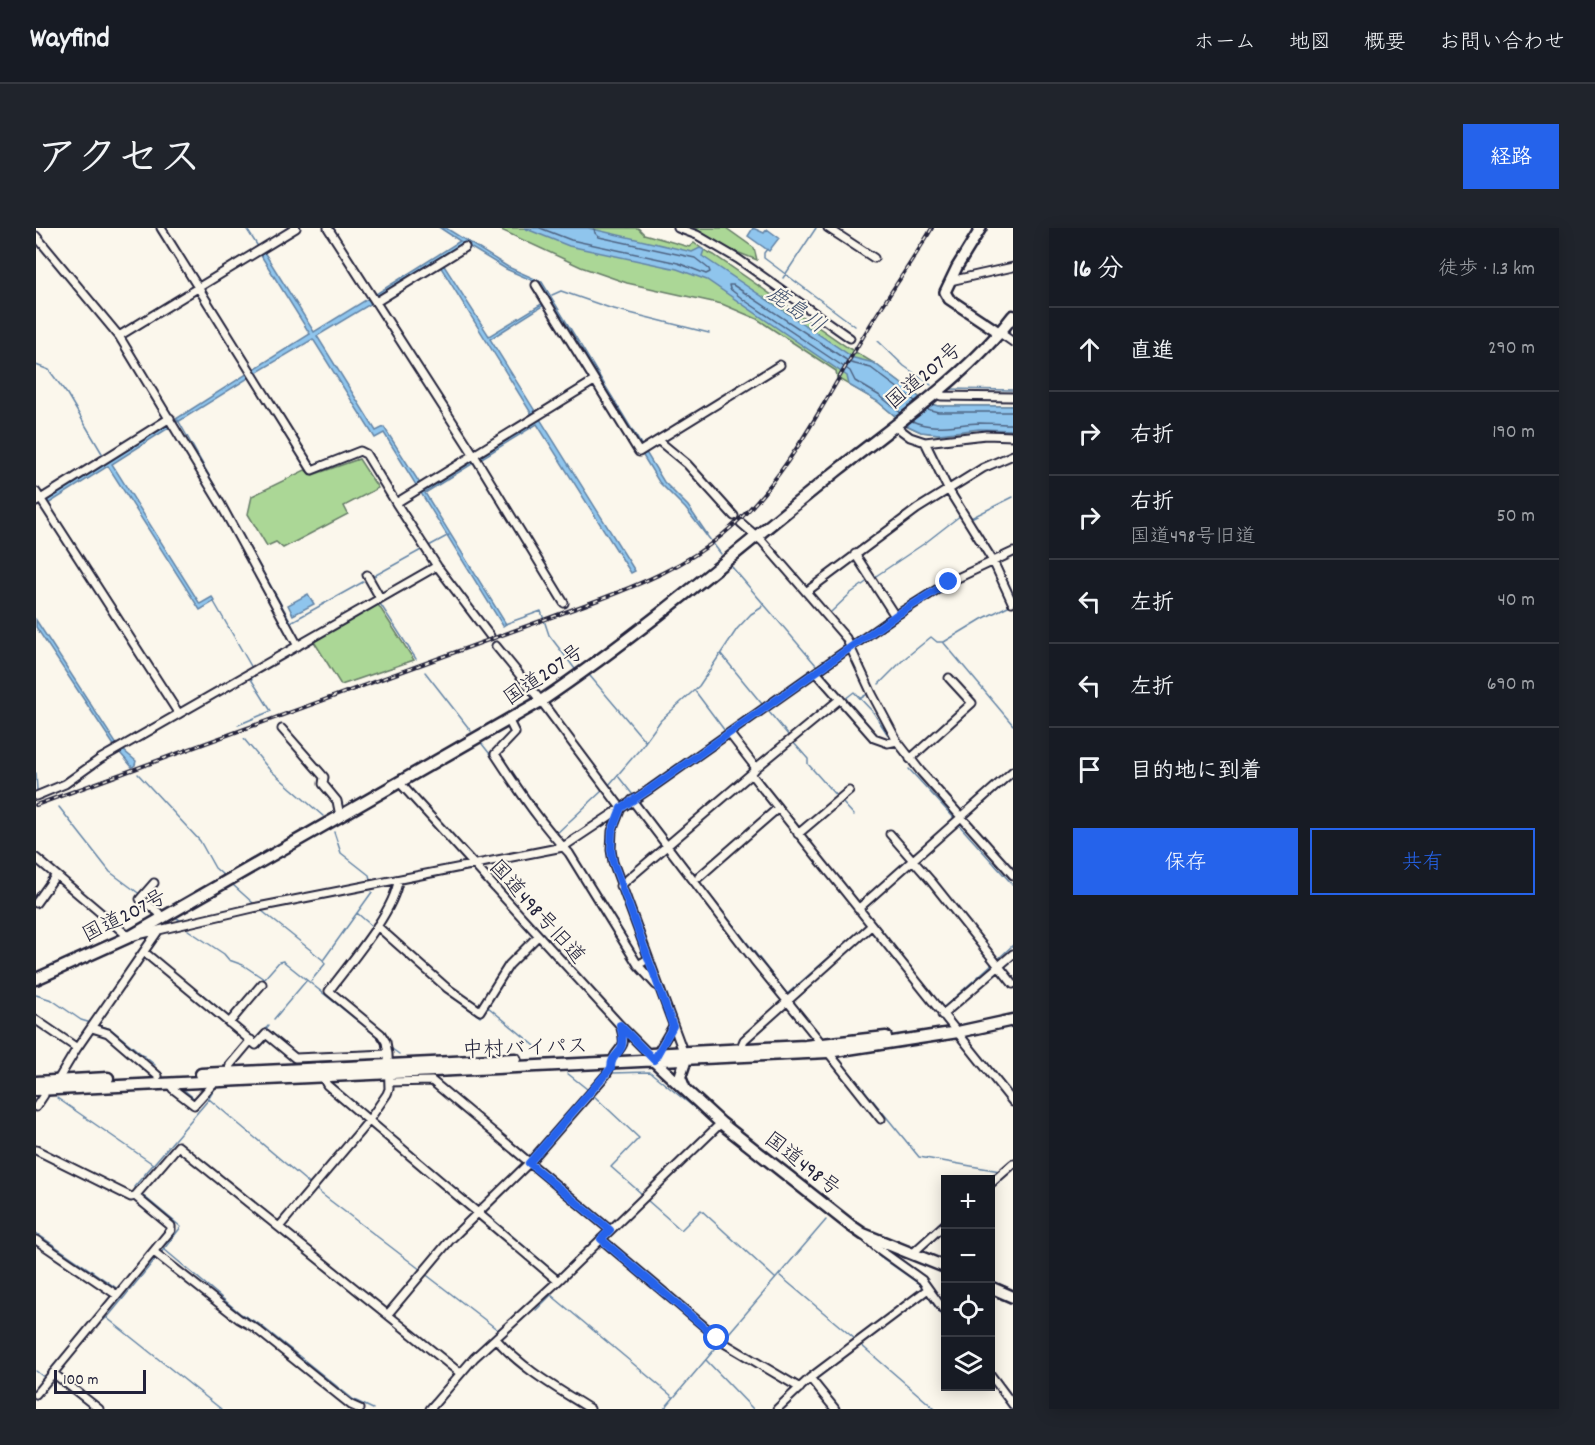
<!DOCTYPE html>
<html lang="ja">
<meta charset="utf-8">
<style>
body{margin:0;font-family:Dekko,"Klee One",sans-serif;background:#20242c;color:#f1f3f6}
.controls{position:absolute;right:18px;bottom:18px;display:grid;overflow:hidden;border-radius:0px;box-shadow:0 3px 15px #0003}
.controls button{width:54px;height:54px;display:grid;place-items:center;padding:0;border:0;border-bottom:2px solid #363941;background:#171b24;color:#f1f3f6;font:30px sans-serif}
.scale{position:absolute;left:18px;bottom:15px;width:92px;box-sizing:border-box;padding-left:6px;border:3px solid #22223b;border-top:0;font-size:16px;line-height:21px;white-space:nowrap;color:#22223b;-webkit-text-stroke:4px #fbf7ec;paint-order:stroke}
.stop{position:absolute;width:18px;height:18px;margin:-14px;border:4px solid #2563eb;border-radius:50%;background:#fff}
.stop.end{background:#2563eb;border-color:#fff;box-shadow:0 2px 6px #0008}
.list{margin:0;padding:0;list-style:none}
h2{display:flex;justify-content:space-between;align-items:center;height:78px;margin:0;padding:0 24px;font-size:26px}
h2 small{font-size:20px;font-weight:400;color:#9ea1a6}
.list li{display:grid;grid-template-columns:39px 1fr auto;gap:18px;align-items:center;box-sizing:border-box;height:84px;padding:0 24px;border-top:2px solid #363941}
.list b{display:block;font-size:22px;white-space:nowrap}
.list p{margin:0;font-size:20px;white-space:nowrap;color:#9ea1a6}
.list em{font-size:20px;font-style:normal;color:#9ea1a6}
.actions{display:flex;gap:12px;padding:18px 24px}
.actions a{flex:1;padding:14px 0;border:2px solid #2563eb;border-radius:0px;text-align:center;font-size:21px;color:#2563eb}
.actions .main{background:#2563eb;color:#fff}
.icon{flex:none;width:33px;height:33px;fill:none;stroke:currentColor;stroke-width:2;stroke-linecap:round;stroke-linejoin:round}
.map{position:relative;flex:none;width:977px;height:1181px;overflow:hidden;border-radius:0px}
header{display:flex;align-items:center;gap:36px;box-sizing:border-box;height:84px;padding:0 30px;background:#171b24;border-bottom:2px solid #363941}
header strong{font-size:28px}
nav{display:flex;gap:33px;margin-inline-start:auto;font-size:21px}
.intro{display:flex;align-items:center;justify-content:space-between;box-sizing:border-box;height:144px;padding:0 36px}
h1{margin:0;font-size:42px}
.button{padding:15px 27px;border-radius:0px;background:#2563eb;color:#fff;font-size:21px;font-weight:700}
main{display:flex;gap:36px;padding:0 36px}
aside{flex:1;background:#171b24;border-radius:0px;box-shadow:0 3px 15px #0003}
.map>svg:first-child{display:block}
.green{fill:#abd796;stroke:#667c68;stroke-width:1.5}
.water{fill:#8fc5ed;stroke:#6384a6;stroke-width:1.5}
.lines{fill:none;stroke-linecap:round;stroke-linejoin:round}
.shore{stroke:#4e6382;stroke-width:1.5}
.stream{stroke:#6384a6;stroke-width:1.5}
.minor-casing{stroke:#22223b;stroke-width:11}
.major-casing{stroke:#22223b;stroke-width:14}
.highway-casing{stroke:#22223b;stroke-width:15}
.minor{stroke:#fbf7ec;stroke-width:7}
.major{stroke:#fbf7ec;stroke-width:9}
.highway{stroke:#fbf7ec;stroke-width:10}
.rail-casing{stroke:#22223b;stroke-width:4}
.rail{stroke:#fbf7ec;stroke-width:1.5;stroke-dasharray:4.5;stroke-linecap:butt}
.route{stroke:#2563eb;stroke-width:8}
.labels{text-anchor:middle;stroke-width:4.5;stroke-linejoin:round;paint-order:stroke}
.street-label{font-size:21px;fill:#22223b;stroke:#fbf7ec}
.water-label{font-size:22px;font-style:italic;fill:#435370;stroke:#fbf7ec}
</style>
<header>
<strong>Wayfind</strong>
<nav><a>ホーム</a><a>地図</a><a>概要</a><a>お問い合わせ</a></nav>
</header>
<div class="intro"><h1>アクセス</h1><a class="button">経路</a></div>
<main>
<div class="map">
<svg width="977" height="1181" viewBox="0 0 977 1181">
<rect width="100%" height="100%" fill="#fbf7ec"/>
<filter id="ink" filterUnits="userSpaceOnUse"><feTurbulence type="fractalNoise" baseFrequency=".0167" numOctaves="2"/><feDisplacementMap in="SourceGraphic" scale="12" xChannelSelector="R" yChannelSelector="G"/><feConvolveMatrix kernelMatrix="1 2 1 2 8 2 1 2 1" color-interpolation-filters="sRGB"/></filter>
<g filter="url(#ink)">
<!-- green -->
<path class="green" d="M461,0H504L675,49L833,158L977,202L943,201L903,206L885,204L870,197L841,173L801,150L800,143L721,91L686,76L591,55L545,39Z
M524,0H602L608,6L653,19L658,15L668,22L678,27L811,119L838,135L891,175L902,178H977L911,190L664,34Z
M658,0H690L718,20L721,32L688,19Z
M323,231L342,260L308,278L312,286L247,320L240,314L231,318L212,286L216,268L269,242L277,247Z
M341,375L378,432L305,457L277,412Z"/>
<!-- water -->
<path class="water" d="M404,0H410L472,39L506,54L628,254L652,278L671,306L670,307L649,280L623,254L502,55L470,41L429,16L343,70L340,66L424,13Z
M488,0H552L656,24L664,20L668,22L666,28L818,130L838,135L891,175L902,178H977V202L943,201L903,206L885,204L870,197L841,173L813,157L811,148L671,52L641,41L533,18Z
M717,0L728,5L731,1L743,10L733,23L712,8Z
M228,24L278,104L333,70L336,75L281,108L340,203L348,199L388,262L500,193L404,38L407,36L453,108L507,75L508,77L454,111L599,343L595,345L501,196L389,265L470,396L467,398L348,205L339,210L277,111L220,145L218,141L274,106L224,26Z
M212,145L214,149L142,194L140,191Z
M131,196L134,199L76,236L164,376L176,369L179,373L164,382L72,238L12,276L9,273Z
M272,366L278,376L257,387L252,377Z
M0,392L81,517L100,533L99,537L96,539L79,519L0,399Z"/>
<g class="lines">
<!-- shore -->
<path class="shore" d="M504,0L535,12L642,35L670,46L674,44L673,41L659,30L563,9L559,5L558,0
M891,181L902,184H977
M865,185L844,168L819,153L814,143L708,72L694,61L693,57H697L815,135L835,140L879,173
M876,193C899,203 919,196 943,195C954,195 966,196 977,196"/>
<!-- stream -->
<path class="stream" d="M210,0L223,20
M731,21L728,25V30L819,98
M747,50L780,0
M516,67L525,63L574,80L673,105
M732,72L737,66
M842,113L868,138L895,157
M0,137L13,142L31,166L67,227
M912,161L977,162
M142,192L255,394L327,354
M925,276L935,290L977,269
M669,305L685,326
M391,319L413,307
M696,339L780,437
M338,348L387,321
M837,350L889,315L925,287
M178,374L216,440
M343,374L380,431
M795,384L815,365L833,352
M469,396L505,383L513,407L539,441
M908,415L977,497
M685,426L726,476
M389,444L435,503
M787,445L809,471L818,464L837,484L854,510
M554,448L609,513
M843,456L868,431L895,409L901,414H908L946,391L974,377
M659,463L689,503
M825,470L830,467
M733,484L753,508
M202,497L235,483L215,451L220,446
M208,511L233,541L287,588
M757,514L772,531V536L801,569
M446,516L461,535
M873,541L918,590
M0,545L1,562L3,563
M102,546L164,613L179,640L187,647
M582,548L597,567
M728,556L765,602
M475,557L494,586L515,611L517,609
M573,557L604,521L625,492L663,458L701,401L715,386L725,380L727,376
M603,574L633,613
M806,574L818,587
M23,579L74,644L105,667
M934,587L977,549
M923,597L977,657
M298,604L305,625L333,647L334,651
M520,606L567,562
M768,606L825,677
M636,617L660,649
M663,653L752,767
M197,657L217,675
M828,681L907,780L956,736
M226,683L287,732L289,736L275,753
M321,685L337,699
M139,689L144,692
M152,702L188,726L193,732L207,737L228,751L243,734L247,733L343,810
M343,704L408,763L444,789L452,779L504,822
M288,731L336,664
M962,731L977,717
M165,765L192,788
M751,766L830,697
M0,767L16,772L45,792L55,795
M757,773L785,808
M238,791L270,753
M199,794L220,812L233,797
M62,797L75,801L119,837
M230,800L261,826
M356,821L363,826
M946,828L977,867
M803,831L883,929L964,943
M200,836L215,818
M531,845L551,861
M576,845L614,844L660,881
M298,857L331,885
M148,862L159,871
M558,868L603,910L575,939L606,966
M21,870L117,936
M173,870L179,860
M338,891L443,980
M492,931L566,846
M100,961L98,959L173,871L276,958
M279,961L385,1042
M104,965L145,999L124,1026
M611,972L645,1002L665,982L739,1050
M447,983L522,1047
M0,1005L82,1061
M129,1022L205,1086L223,1096L318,1172L337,1181
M842,1027L883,1056L887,1061
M121,1029L71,1090L185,1181
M388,1045L462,1102L492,1076
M743,1047L819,1111
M891,1067L909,1092
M500,1082L515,1067L637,1169
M58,1101L70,1090
M687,1112L790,992
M825,1117L899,1181
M670,1132L717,1181
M0,1143L9,1150
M954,1153L975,1181
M0,1171L3,1167
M628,1181L684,1115"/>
<!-- minor casing -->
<g class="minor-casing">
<path id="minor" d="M125,0L276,242L324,223L330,226L360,275
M292,0L438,227L528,375
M642,0L661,7L702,31L814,110
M792,0L838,30
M0,8L83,108L184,275L262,418
M914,53L977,39
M500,57L603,224L744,137
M340,74L429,19
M964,105L977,114
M83,108L260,0
M898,165L905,168L977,169
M858,197L874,209L889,214L912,261L957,333L976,374
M623,213L651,236L698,288
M889,214L950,207L977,208
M0,264L143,486
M0,274L134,190
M705,295L726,313L810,410L836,466L861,513L885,544L977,647
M819,326L859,388
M331,347L344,370
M770,364L881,281L947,240L977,227
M454,408L401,338L360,275L558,153
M460,418L505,473L585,580L576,603L575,622L577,634L648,826
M780,444L838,510L852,515L861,513
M473,493L479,505L459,526C482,561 503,594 533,625L602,737L612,731
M246,501L288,549L287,556L301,573L304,588
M874,531L936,475L913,450
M720,540L804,471
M715,546L977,874
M363,554L584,797L615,828
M0,568L29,556L64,531L401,338
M596,572L718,732L786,816
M762,606L813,563
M854,606L895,653L977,756
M0,630L93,709L217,680L527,619L614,561L859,388L913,354L977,324
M663,649L742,580
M118,655L104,671L122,684L126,690
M584,658L715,546L720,540L693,505
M0,675L20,647
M822,681L977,543
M341,698L411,760L444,783L473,737L502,708
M108,724L220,817L230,806L259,830L352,826
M602,737L620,757
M906,787L977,726
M0,792L41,820
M193,795L226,756
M56,800L72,805L122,848
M703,824L708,812L835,698
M792,824L845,891
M620,827L637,798
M193,844L194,837L215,812
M285,846L291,857L522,1053
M353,854L396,853L574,1002
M20,855L41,820L122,703
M133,855L137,861L158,877L176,857L178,852
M0,879L8,867V859
M0,922L95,969L99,968L142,918L424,1145
M954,956L977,936
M243,999L331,895L351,866L353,861L352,826L350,814L345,806L293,763C313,736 358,684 362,653
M829,1009L840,1019L886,1052L909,1084
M565,1011L688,1115L764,1160
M0,1012L81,1067
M118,1024L203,1091L219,1100L315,1177L324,1181
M877,1025L909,996
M352,1086L414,1012L493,935L570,847C574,842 573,838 576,833C584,814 592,824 584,797
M460,1111C486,1141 521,1160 554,1181
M17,1145L63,1181
M954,1146L977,1177
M774,1150L799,1181
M0,1166L135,1002V998L99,968
M394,1181L438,1130L522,1053L685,895
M741,1181L774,1150L892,1061"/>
</g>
<!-- major casing -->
<g class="major-casing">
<path id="major" d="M945,0L921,39L909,64L913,71L964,105"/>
</g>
<!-- highway casing -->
<g class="highway-casing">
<path id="highway" d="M0,751L93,709L505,473C609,403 705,320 803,241C862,194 931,148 977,88
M615,826L769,818L850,809
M618,833L685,895L814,997L827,1006L909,1039
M165,846L479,831
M0,854L72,850
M648,859L644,849L650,831
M0,862L792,824L922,804L977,792
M954,1059L977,1069"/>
</g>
<!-- minor -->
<use href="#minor" class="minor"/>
<!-- major -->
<use href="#major" class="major"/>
<!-- highway -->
<use href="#highway" class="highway"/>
<!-- rail casing -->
<g class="rail-casing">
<path id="rail" d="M0,577L565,371C607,355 650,337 685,308C749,256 788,173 830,104C851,69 875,36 896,0"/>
</g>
<!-- rail -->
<use href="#rail" class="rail"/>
</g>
</g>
<g class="lines" filter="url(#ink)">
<!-- route -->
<path class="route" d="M681,1110L565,1011L574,1002L493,935L575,840C575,821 593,830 584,797L618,832L637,798L577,634L575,622L576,603L585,580L614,561L859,388L913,354"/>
</g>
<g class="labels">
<!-- street labels -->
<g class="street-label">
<text transform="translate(887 147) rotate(-40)" y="7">国道207号</text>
<text transform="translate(507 446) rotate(-34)" y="7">国道207号</text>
<text transform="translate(502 683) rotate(48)" y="7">国道498号旧道</text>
<text transform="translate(88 687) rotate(-27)" y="7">国道207号</text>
<text transform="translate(489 819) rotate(-2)" y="7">中村バイパス</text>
<text transform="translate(767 935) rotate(38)" y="7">国道498号</text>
</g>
<!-- water labels -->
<g class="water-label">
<text transform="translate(761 80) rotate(35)" y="8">鹿島川</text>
</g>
</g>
</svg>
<div class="controls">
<button>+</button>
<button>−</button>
<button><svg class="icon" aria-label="locate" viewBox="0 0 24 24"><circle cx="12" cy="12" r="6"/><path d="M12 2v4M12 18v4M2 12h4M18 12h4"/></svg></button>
<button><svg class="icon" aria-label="layers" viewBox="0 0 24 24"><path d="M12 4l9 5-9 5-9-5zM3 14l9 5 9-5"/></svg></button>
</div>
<div class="scale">100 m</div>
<div class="stop" style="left:681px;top:1110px"></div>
<div class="stop end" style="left:913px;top:354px"></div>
</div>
<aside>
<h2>16 分<small>徒歩 · 1.3 km</small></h2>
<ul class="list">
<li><svg class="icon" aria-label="ahead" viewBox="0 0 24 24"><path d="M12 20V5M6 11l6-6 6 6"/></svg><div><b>直進</b></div><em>290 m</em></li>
<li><svg class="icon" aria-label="right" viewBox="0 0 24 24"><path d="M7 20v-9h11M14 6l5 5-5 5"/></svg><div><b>右折</b></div><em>190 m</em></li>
<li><svg class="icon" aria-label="right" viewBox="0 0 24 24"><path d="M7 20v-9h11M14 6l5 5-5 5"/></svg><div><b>右折</b><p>国道498号旧道</p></div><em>50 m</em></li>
<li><svg class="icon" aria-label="left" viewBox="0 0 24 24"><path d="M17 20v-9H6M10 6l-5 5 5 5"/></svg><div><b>左折</b></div><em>40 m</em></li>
<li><svg class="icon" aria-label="left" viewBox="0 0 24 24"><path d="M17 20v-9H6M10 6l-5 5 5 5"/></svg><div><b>左折</b></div><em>690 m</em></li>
<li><svg class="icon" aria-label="arrive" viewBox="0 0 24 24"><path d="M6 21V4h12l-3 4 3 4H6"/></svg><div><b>目的地に到着</b></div></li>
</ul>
<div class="actions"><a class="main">保存</a><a>共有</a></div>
</aside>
</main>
